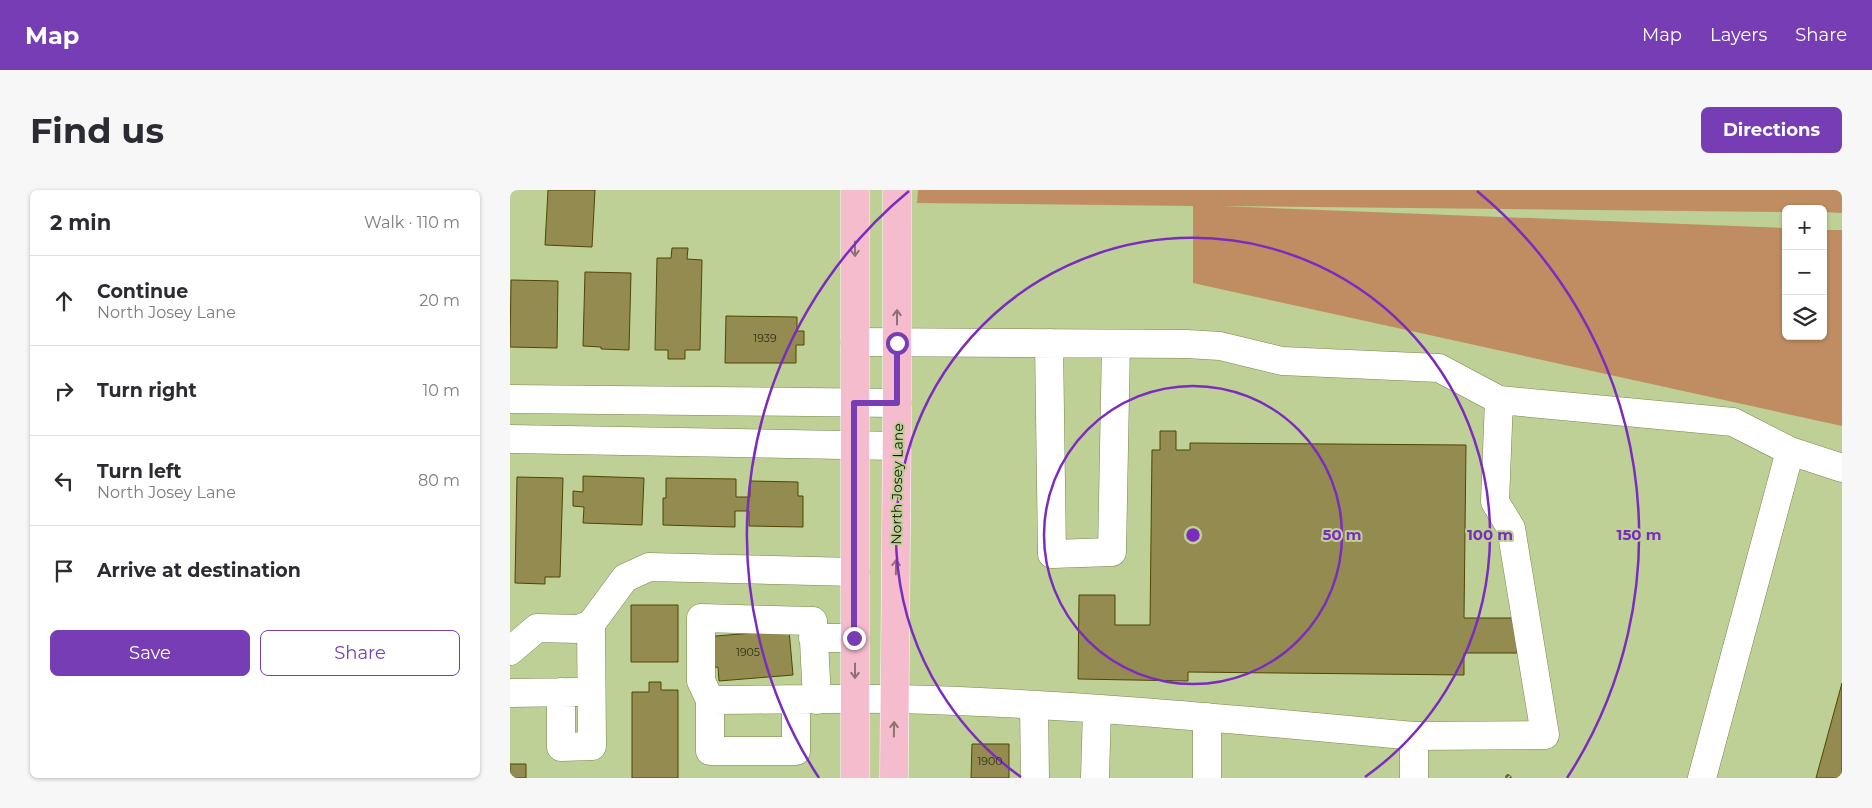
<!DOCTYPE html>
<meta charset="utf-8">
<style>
body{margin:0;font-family:Montserrat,sans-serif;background:#f7f7f7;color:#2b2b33}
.controls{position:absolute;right:15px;top:15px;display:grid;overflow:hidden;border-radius:8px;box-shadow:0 1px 4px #0004}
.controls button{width:45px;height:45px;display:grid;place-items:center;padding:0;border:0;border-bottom:1px solid #e1e1e2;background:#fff;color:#2b2b33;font:25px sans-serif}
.stop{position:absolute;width:15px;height:15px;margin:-11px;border:4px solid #763db4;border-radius:50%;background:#fff}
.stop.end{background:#763db4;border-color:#fff;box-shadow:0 1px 5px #0008}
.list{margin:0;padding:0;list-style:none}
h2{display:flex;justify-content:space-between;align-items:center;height:65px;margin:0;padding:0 20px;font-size:21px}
h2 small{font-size:16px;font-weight:400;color:#7c7c81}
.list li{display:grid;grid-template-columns:32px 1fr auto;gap:15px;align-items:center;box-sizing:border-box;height:90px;padding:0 20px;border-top:1px solid #e1e1e2}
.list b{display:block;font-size:19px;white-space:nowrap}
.list p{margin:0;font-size:16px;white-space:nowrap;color:#7c7c81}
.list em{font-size:16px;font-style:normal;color:#7c7c81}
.actions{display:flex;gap:10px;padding:15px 20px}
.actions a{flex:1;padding:11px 0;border:1px solid #763db4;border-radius:8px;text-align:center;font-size:18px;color:#763db4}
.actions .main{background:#763db4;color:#fff}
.icon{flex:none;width:28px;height:28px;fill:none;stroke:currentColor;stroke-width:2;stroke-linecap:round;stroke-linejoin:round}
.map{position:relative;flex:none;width:1332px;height:588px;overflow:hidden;border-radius:8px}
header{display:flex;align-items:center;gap:30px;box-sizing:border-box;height:70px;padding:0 25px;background:#763db4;color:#fff}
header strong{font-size:24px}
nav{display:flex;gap:28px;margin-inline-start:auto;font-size:18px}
.intro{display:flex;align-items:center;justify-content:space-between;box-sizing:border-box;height:120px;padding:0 30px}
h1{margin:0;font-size:35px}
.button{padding:12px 22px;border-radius:8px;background:#763db4;color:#fff;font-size:18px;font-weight:700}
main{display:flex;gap:30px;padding:0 30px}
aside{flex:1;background:#fff;border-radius:8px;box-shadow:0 1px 4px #0004}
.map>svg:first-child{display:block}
.green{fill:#bf8d61}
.building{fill:#938b50;stroke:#4f4703}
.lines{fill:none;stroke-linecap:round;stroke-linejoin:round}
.minor-casing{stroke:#77874f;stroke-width:29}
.major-casing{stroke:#fff;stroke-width:29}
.minor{stroke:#fff;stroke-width:28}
.major{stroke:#f5bccd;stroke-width:28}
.rail-casing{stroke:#5e6944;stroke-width:5.5}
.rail{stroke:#bed095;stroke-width:4;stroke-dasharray:11;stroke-linecap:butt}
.oneway{stroke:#8e7172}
.route{stroke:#763db4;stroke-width:6}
.ring{fill:none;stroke:#7b2cbf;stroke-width:2.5}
.labels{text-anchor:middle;stroke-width:4;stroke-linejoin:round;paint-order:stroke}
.number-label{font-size:11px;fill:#313216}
.street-label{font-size:14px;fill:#101502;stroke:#bed095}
.centre{fill:#7b2cbf;stroke:#bed095;stroke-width:2.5}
.ring-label{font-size:15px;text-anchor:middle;font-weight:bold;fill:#7b2cbf;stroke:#bed095;stroke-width:4;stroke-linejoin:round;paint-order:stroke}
</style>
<header>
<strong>Map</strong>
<nav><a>Map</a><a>Layers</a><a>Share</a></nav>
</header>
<div class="intro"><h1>Find us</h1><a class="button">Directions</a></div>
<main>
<aside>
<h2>2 min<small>Walk · 110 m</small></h2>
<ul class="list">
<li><svg class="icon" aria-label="ahead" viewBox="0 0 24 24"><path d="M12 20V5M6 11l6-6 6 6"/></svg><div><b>Continue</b><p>North Josey Lane</p></div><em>20 m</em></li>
<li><svg class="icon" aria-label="right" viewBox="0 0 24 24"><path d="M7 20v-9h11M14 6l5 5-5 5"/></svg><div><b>Turn right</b></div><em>10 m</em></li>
<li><svg class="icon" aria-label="left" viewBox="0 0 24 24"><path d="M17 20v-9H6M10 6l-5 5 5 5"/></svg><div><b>Turn left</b><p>North Josey Lane</p></div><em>80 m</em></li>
<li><svg class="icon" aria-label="arrive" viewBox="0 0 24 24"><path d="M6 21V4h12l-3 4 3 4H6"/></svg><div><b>Arrive at destination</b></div></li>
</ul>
<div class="actions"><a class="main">Save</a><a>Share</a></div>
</aside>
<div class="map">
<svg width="1332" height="588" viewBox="0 0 1332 588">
<rect width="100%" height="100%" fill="#bed095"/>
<!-- green -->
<path class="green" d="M408,0H1332V23L1313,22V19H1276V22L710,16L1276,38V146H1313V40H1332V236L683,93V16L407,13Z"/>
<!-- building -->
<path class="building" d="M38,0H85L82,57L35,55Z
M162,58H178L177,69L192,70L190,160H175V169H158V160H145L147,68H161Z
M75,82L121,83L119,160L91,159V157L73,156Z
M1,90L48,91L47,158L0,157Z
M216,126L287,127V141H294V155H286V173H215Z
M650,241H666V260H680V253L956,255L954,428H1007V463H954V485L678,482V491L568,489L569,405H605V435H640L642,260H650Z
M73,286L134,288L132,335L73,333L74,317L63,316V301L73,302Z
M7,287L53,288L50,387H35V394L5,393Z
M156,288L226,289V307H240V291L288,292V306H293V337L239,336V321H225V337L153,335V308H156Z
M121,415H168V472H121Z
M279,440L283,485L209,491L208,477L197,478L194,447Z
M139,492H151V500H168V588H122V502H139Z
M1332,493V588H1306Z
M462,554H499V588H461Z
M0,574H16V588H0Z"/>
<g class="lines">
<!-- minor casing -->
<g class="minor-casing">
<path id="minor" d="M345,152L677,154L710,156L772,171L929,178L989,210L985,312L1001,338L1035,545L904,546
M539,153L542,364L602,362L606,154
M0,209L387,213
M989,210L1223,232L1280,261L1192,588
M0,249L387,256
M1280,261L1332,278
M303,448H345
M0,461L27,438L68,439L81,434L115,388L139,377L345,382
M51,502V557L82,556L81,434
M0,503L67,502
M200,510L191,491V428L303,431L307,510
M286,510V561H200V510C262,510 323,508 385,509C559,513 732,530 904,546V588
M524,516L525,588
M697,527V588
M585,588L587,519"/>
</g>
<!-- major casing -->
<g class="major-casing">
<path id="major" d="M345,588V0
M384,588L387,229V0"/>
</g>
<!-- minor -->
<use href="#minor" class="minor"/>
<!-- major -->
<use href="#major" class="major"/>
<!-- rail casing -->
<g class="rail-casing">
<path id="rail" d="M998,587L999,588"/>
</g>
<!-- rail -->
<use href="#rail" class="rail"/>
</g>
<!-- one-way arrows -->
<defs><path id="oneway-shaft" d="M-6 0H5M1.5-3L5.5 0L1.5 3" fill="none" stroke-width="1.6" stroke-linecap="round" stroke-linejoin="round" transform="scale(1.25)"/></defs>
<g class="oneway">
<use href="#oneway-shaft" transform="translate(345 59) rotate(90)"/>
<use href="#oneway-shaft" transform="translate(387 127) rotate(-90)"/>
<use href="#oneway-shaft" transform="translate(386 377) rotate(-89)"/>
<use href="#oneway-shaft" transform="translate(345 481) rotate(90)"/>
<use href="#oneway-shaft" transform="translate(384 539) rotate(-89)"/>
</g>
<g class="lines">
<!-- route -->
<path class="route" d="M344,448V213H387V153"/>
</g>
<!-- distance rings -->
<g class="ring">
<circle cx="683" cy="345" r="149"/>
<path d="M511 587A297 297 0 1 1 855 587"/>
<path d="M309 588A446 446 0 0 1 399 1M967 1A446 446 0 0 1 1057 588"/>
</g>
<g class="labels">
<!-- number labels -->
<g class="number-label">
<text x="255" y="152">1939</text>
<text x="238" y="466">1905</text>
<text x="480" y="575">1900</text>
</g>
<!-- street labels -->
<g class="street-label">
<text transform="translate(387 294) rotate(-89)" y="5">North Josey Lane</text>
</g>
</g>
<circle cx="683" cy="345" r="8" class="centre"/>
<g class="ring-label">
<text x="832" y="350">50 m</text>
<text x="980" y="350">100 m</text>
<text x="1129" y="350">150 m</text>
</g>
</svg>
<div class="controls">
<button>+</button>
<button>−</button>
<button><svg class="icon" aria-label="layers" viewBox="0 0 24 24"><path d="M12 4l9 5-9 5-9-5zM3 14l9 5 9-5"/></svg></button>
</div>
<div class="stop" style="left:387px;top:153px"></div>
<div class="stop end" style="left:344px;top:448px"></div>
</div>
</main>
